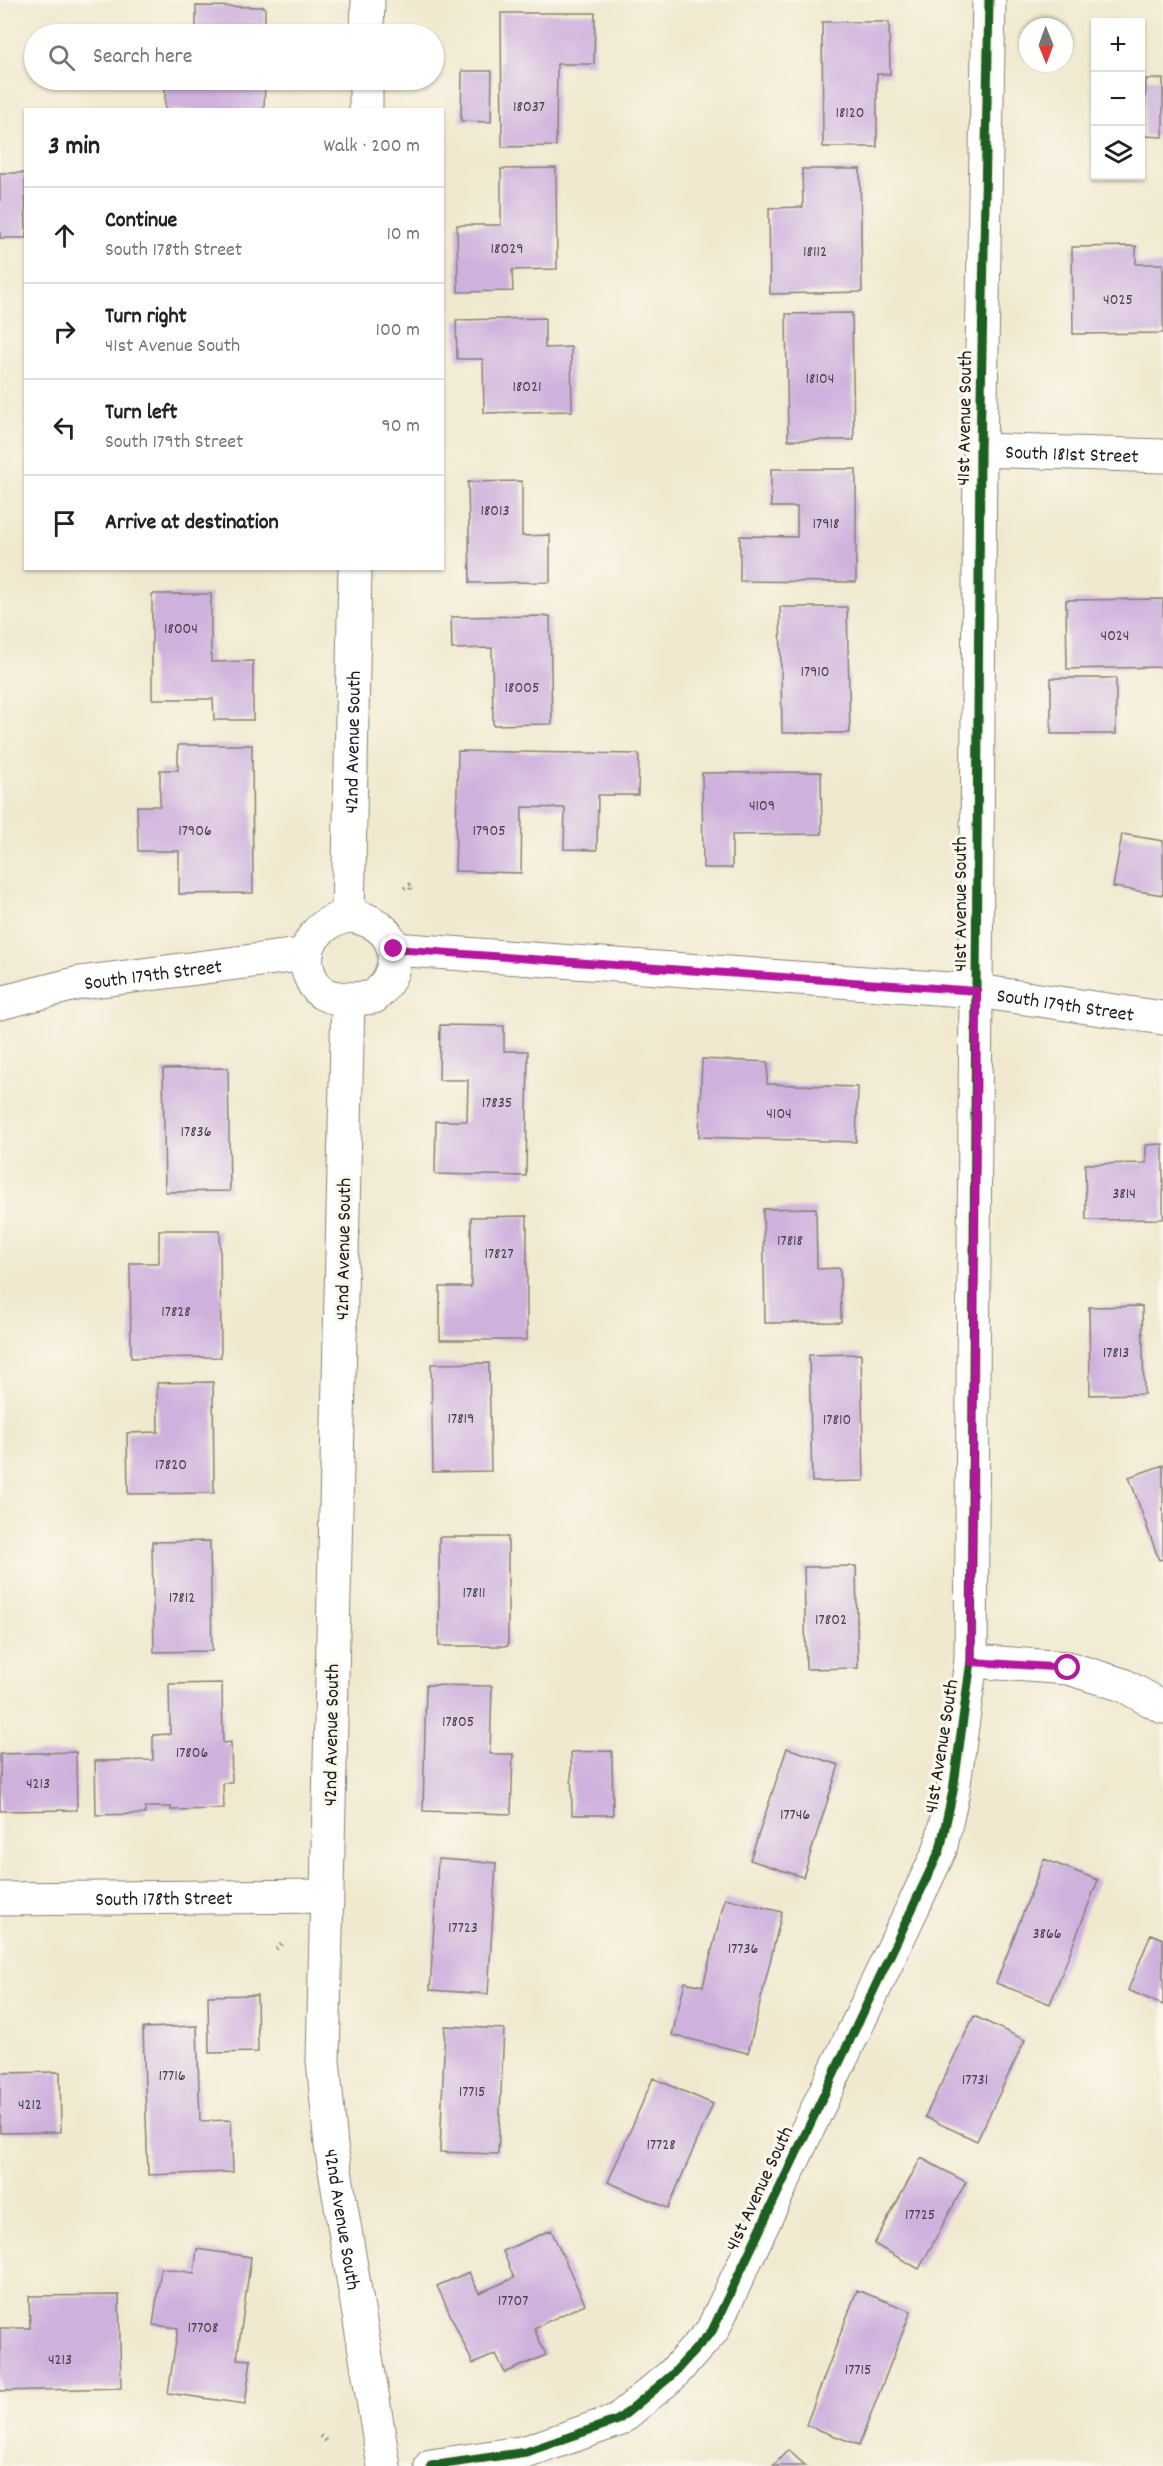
<!DOCTYPE html>
<meta charset="utf-8">
<style>
body{margin:0;font-family:Dekko,sans-serif;background:#f2f2f2;color:#222}
.controls{position:absolute;right:18px;top:18px;display:grid;overflow:hidden;border-radius:0px;box-shadow:0 2px 4px #0004}
.controls button{width:54px;height:54px;display:grid;place-items:center;padding:0;border:0;border-bottom:2px solid #e0e0e0;background:#fff;color:#222;font:30px sans-serif}
.compass{position:absolute;left:1019px;top:18px;width:54px;height:54px;border-radius:50%;background:#fff;box-shadow:0 2px 4px #0004;rotate:179deg}
.stop{position:absolute;width:18px;height:18px;margin:-14px;border:4px solid #b5179e;border-radius:50%;background:#fff}
.stop.end{background:#b5179e;border-color:#fff;box-shadow:0 2px 6px #0008}
.list{margin:0;padding:0;list-style:none}
h2{display:flex;justify-content:space-between;align-items:center;height:78px;margin:0;padding:0 24px;font-size:26px}
h2 small{font-size:20px;font-weight:400;color:#767676}
.list li{display:grid;grid-template-columns:39px 1fr auto;gap:18px;align-items:center;box-sizing:border-box;height:96px;padding:0 24px;border-top:2px solid #e0e0e0}
.list b{display:block;font-size:22px;white-space:nowrap}
.list p{margin:0;font-size:20px;white-space:nowrap;color:#767676}
.list em{font-size:20px;font-style:normal;color:#767676}
.icon{flex:none;width:33px;height:33px;fill:none;stroke:currentColor;stroke-width:2;stroke-linecap:round;stroke-linejoin:round}
.map{position:relative;flex:none;width:1163px;height:2466px;overflow:hidden}
.search{position:absolute;background:#fff;box-shadow:0 2px 4px #0004;left:24px;top:24px;width:420px;height:66px;display:flex;align-items:center;gap:15px;box-sizing:border-box;padding:0 21px;border-radius:33px;color:#767676;font-size:22px}
.panel{position:absolute;background:#fff;box-shadow:0 2px 4px #0004;left:24px;top:108px;width:420px;height:462px;border-radius:0px}
.map>svg:first-child{display:block}
.building{fill:#ceb1dd}
.lines{fill:none;stroke-linecap:round;stroke-linejoin:round}
.street-casing{stroke:#868276;stroke-width:35}
.path{stroke:#868276;stroke-width:4;stroke-dasharray:1.5 4.5;stroke-linecap:butt}
.street{stroke:#fff;stroke-width:33}
.cycleway-casing{stroke:#fbf7ec;stroke-width:13}
.cycleway{stroke:#1b5e20;stroke-width:9}
.route{stroke:#b5179e;stroke-width:8}
.labels{text-anchor:middle;stroke-width:6;stroke-linejoin:round;paint-order:stroke}
.number-label{font-size:16px;fill:#48414c}
.street-label{font-size:20px;fill:#1c1c1c;stroke:#fbf7ec}
</style>
<div class="map">
<svg width="1163" height="2466" viewBox="0 0 1163 2466">
<rect width="100%" height="100%" fill="#fbf7ec"/>
<filter id="ink" filterUnits="userSpaceOnUse"><feTurbulence type="fractalNoise" baseFrequency=".0167" numOctaves="2"/><feDisplacementMap in="SourceGraphic" scale="12" xChannelSelector="R" yChannelSelector="G"/><feConvolveMatrix kernelMatrix="1 2 1 2 8 2 1 2 1" color-interpolation-filters="sRGB"/></filter>
<filter id="wash" filterUnits="userSpaceOnUse"><feTurbulence type="fractalNoise" baseFrequency=".008" numOctaves="4" result="noise"/><feDisplacementMap in="SourceGraphic" scale="24" xChannelSelector="R" yChannelSelector="G"/><feGaussianBlur stdDeviation="1.35" result="paint"/><feColorMatrix in="noise" values="0 0 0 0 0 0 0 0 0 0 0 0 0 0 0 0 0 1.4 0 .05"/><feComposite in="paint" operator="in"/></filter>
<g filter="url(#wash)">
<rect width="100%" height="100%" fill="#f0e9cf"/>
<g id="blocks">
<!-- building -->
<path class="building" d="M196,6L265,7V34H196Z
M501,13H595L594,64H557L556,146L502,147Z
M822,22H889L890,74H877V147H823Z
M462,71H492L491,122L461,121Z
M1146,79H1163V137L1144,136Z
M165,80H265L264,110H165Z
M556,168L557,269L512,270L513,291L458,292L457,225H501V169Z
M802,169H860L862,292L770,294L769,208L803,207Z
M0,173H25L26,238H0Z
M1136,246V264H1163V333L1073,334L1072,247Z
M852,313L854,440H788L786,314Z
M545,318V348L571,347L572,411L484,413L483,359H457L456,320Z
M771,469H856V582L740,581V536L797,537V507H771Z
M522,481V536L550,535V582L470,583L468,482Z
M152,594H211V662L253,661V720H214L213,699H152Z
M1163,599V667L1067,669L1066,600Z
M780,607H847L850,733H782Z
M550,616L552,724L493,725L492,648L452,649L451,617Z
M1051,678H1116V734H1051Z
M178,745H252L253,893L179,894V851H138L137,806H160V770H178Z
M458,751L639,754L638,795H598L597,850L564,849L565,808L522,807L521,873L455,871Z
M821,772L822,834L732,835V868H703L702,773Z
M1122,834L1163,841V895L1113,887Z
M440,1025L504,1026V1051H528L526,1176L435,1174L436,1121H467L468,1080H439Z
M702,1059L768,1062L767,1084L858,1087L856,1142L699,1137Z
M228,1068L230,1191L165,1192L163,1069Z
M1163,1144V1219L1086,1220L1085,1164L1146,1163V1145Z
M816,1208L817,1269L840,1268L841,1322L765,1323L763,1209Z
M527,1216V1340H440V1287H471V1217Z
M159,1230H220L221,1357L131,1358L130,1263H159Z
M1142,1306L1144,1394L1090,1395L1089,1307Z
M861,1354L864,1481L812,1482L809,1355Z
M489,1363L491,1471L433,1472L431,1364Z
M213,1382L214,1493L128,1494L127,1433L158,1432L157,1383Z
M1163,1465V1559L1159,1560L1129,1477Z
M439,1537H508V1646H439Z
M210,1541L212,1651L154,1652L152,1542Z
M856,1566L858,1668L806,1669L804,1567Z
M222,1683L223,1743L231,1742L232,1783H223L224,1809L171,1810V1807H145V1814L96,1815L95,1761L153,1760V1735L170,1734L169,1684Z
M426,1685L492,1686L490,1754H513L511,1814L423,1811Z
M787,1748L839,1765L803,1877L750,1860Z
M612,1751L613,1815H572L571,1752Z
M76,1752L77,1810L0,1811V1754Z
M438,1859L496,1863L488,1994L430,1990Z
M1044,1859L1098,1880L1050,2004L996,1983Z
M725,1898L782,1912L748,2053L672,2035L685,1982L703,1986Z
M1151,1934L1163,1939V2005L1128,1990Z
M257,1995L258,2052L209,2053L208,1996Z
M974,2016L1025,2040L977,2141L925,2117Z
M197,2026L200,2121L231,2120L233,2172L148,2175L143,2028Z
M445,2026L504,2029L498,2154L440,2152Z
M60,2072L61,2132L0,2133V2073Z
M653,2078L713,2104L668,2208L608,2182Z
M921,2158L966,2182L919,2269L874,2244Z
M551,2230L585,2304L534,2328L546,2355L505,2373L496,2354L473,2364L437,2286L469,2272L479,2293L514,2278L503,2251Z
M197,2249L251,2257L237,2359L251,2360L245,2404L168,2393L178,2328L153,2325L161,2268L194,2273Z
M857,2290L911,2311L859,2445L806,2425Z
M119,2295L121,2388L0,2391V2328H30L29,2296Z
M788,2450L806,2466H773Z"/>
</g>
</g>
<g filter="url(#ink)">
<use href="#blocks" fill-opacity="0" stroke="#868276" stroke-width="1.5"/>
<g class="lines">
<!-- street casing -->
<g class="street-casing">
<g id="street">
<path d="M367,34L368,0"/>
<path d="M366,110V80"/>
<path id="s1" d="M980,450L1163,456"/>
<path id="s2" d="M348,916L355,568"/>
<path d="M348,916C396,920 410,965 374,997C359,999 339,1001 324,994C317,991 313,983 310,976C297,946 320,922 348,916Z"/>
<path id="s3" d="M394,949L977,991L1163,1018"/>
<path id="s4" d="M348,999L323,2060L331,2146L384,2466"/>
<path id="s5" d="M0,1003L79,983L307,954"/>
<path d="M971,1661L1068,1668L1123,1685L1163,1707"/>
<path id="s6" d="M0,1899L326,1896"/>
<path d="M431,2466L526,2452L618,2420L672,2375L712,2331L940,1850L953,1791L971,1661L980,450L989,0"/>
</g>
</g>
<!-- path -->
<path class="path" d="M404,888L411,884L410,891
M276,1949L285,1941
M320,2436L329,2443"/>
<!-- street -->
<use href="#street" class="street"/>
<!-- cycleway casing -->
<g class="cycleway-casing">
<path id="cycleway" d="M431,2466L526,2452L618,2420L672,2375L712,2331L940,1850L953,1791L971,1661L980,450L989,0"/>
</g>
<!-- cycleway -->
<use href="#cycleway" class="cycleway"/>
</g>
</g>
<g class="lines" filter="url(#ink)">
<!-- route -->
<path class="route" d="M394,949L977,991L971,1662L1068,1668"/>
</g>
<g class="labels">
<!-- number labels -->
<g class="number-label">
<text x="529" y="111">18037</text>
<text x="850" y="117">18120</text>
<text x="507" y="253">18029</text>
<text x="815" y="256">18112</text>
<text x="1118" y="304">4025</text>
<text x="820" y="383">18104</text>
<text x="527" y="391">18021</text>
<text x="495" y="515">18013</text>
<text x="826" y="528">17918</text>
<text x="181" y="633">18004</text>
<text x="1115" y="640">4024</text>
<text x="815" y="676">17910</text>
<text x="522" y="692">18005</text>
<text x="762" y="810">4109</text>
<text x="195" y="835">17906</text>
<text x="489" y="835">17905</text>
<text x="497" y="1107">17835</text>
<text x="779" y="1118">4104</text>
<text x="196" y="1136">17836</text>
<text x="1124" y="1198">3814</text>
<text x="790" y="1245">17818</text>
<text x="499" y="1258">17827</text>
<text x="176" y="1316">17828</text>
<text x="1116" y="1357">17813</text>
<text x="461" y="1423">17819</text>
<text x="837" y="1424">17810</text>
<text x="171" y="1469">17820</text>
<text x="474" y="1597">17811</text>
<text x="182" y="1602">17812</text>
<text x="831" y="1624">17802</text>
<text x="458" y="1726">17805</text>
<text x="192" y="1757">17806</text>
<text x="38" y="1788">4213</text>
<text x="795" y="1819">17746</text>
<text x="463" y="1932">17723</text>
<text x="1047" y="1938">3866</text>
<text x="743" y="1953">17736</text>
<text x="172" y="2080">17716</text>
<text x="975" y="2084">17731</text>
<text x="472" y="2096">17715</text>
<text x="30" y="2109">4212</text>
<text x="661" y="2149">17728</text>
<text x="920" y="2219">17725</text>
<text x="513" y="2305">17707</text>
<text x="203" y="2332">17708</text>
<text x="60" y="2364">4213</text>
<text x="858" y="2374">17715</text>
</g>
<!-- street labels -->
<g class="street-label">
<text transform="translate(963 418) rotate(-89)" y="7">41st Avenue South</text>
<text dy="7" stroke="none"><textPath href="#s1" startOffset="92">South 181st Street</textPath></text>
<text dy="7" stroke="none"><textPath href="#s2" startOffset="174">42nd Avenue South</textPath></text>
<text transform="translate(959 904) rotate(-90)" y="7">41st Avenue South</text>
<text dy="7" stroke="none"><textPath href="#s5" startOffset="156">South 179th Street</textPath></text>
<text dy="7" stroke="none"><textPath href="#s3" startOffset="674">South 179th Street</textPath></text>
<text transform="translate(342 1249) rotate(-89)" y="7">42nd Avenue South</text>
<text transform="translate(330 1735) rotate(-89)" y="7">42nd Avenue South</text>
<text transform="translate(940 1746) rotate(-81)" y="7">41st Avenue South</text>
<text dy="7" stroke="none"><textPath href="#s6" startOffset="164">South 178th Street</textPath></text>
<text transform="translate(758 2188) rotate(-65)" y="7">41st Avenue South</text>
<text dy="7" stroke="none"><textPath href="#s4" startOffset="1222">42nd Avenue South</textPath></text>
</g>
</g>
</svg>
<div class="controls">
<button>+</button>
<button>−</button>
<button><svg class="icon" aria-label="layers" viewBox="0 0 24 24"><path d="M12 4l9 5-9 5-9-5zM3 14l9 5 9-5"/></svg></button>
</div>
<svg class="compass" viewBox="-18 -18 36 36"><path d="M0-13l5 13h-10z" fill="#e53935"/><path d="M0 13l5-13h-10z" fill="#767676"/></svg>
<div class="stop" style="left:1068px;top:1668px"></div>
<div class="stop end" style="left:394px;top:949px"></div>
<div class="search"><svg class="icon" aria-label="search" viewBox="0 0 24 24"><circle cx="10" cy="10" r="6"/><path d="M15 15l6 6"/></svg>Search here</div>
<section class="panel">
<h2>3 min<small>Walk · 200 m</small></h2>
<ul class="list">
<li><svg class="icon" aria-label="ahead" viewBox="0 0 24 24"><path d="M12 20V5M6 11l6-6 6 6"/></svg><div><b>Continue</b><p>South 178th Street</p></div><em>10 m</em></li>
<li><svg class="icon" aria-label="right" viewBox="0 0 24 24"><path d="M7 20v-9h11M14 6l5 5-5 5"/></svg><div><b>Turn right</b><p>41st Avenue South</p></div><em>100 m</em></li>
<li><svg class="icon" aria-label="left" viewBox="0 0 24 24"><path d="M17 20v-9H6M10 6l-5 5 5 5"/></svg><div><b>Turn left</b><p>South 179th Street</p></div><em>90 m</em></li>
<li><svg class="icon" aria-label="arrive" viewBox="0 0 24 24"><path d="M6 21V4h12l-3 4 3 4H6"/></svg><div><b>Arrive at destination</b></div></li>
</ul>
</section>
</div>
